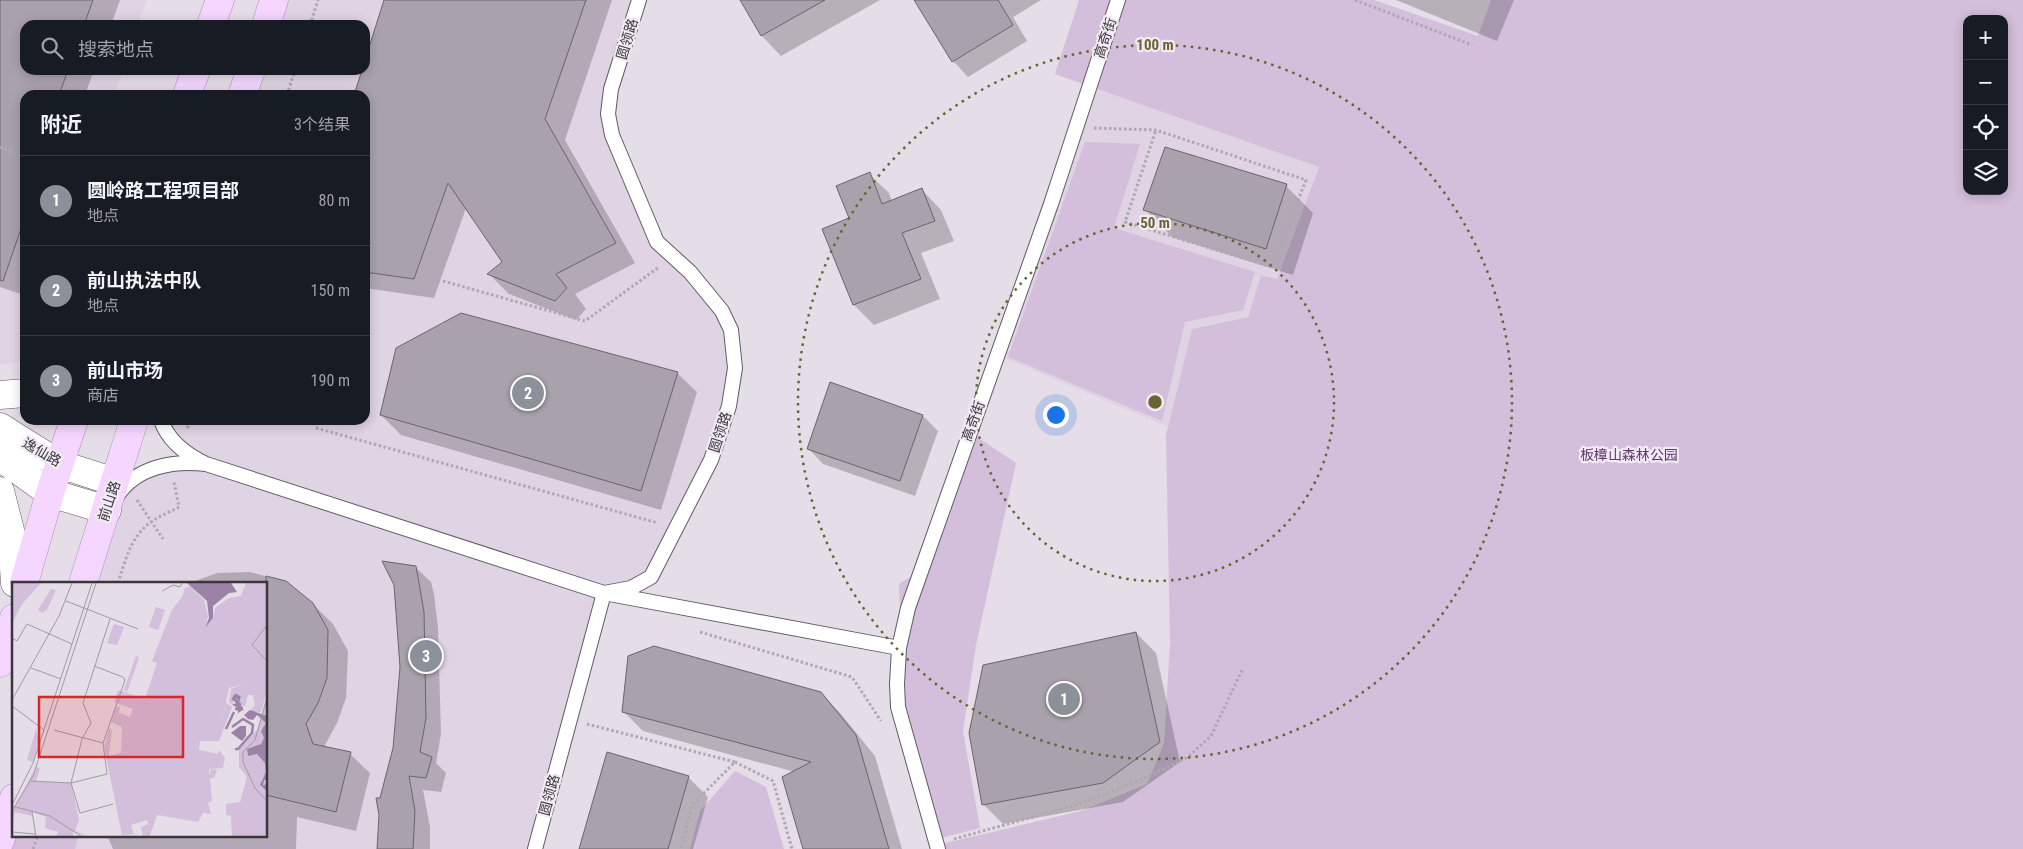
<!DOCTYPE html>
<html lang="zh">
<meta charset="utf-8">
<style>
body{margin:0;font-family:"Roboto Condensed","Noto Sans SC",sans-serif;background:#242831;color:#f1f3f6}
.controls{position:absolute;right:15px;top:15px;display:grid;overflow:hidden;border-radius:10px;box-shadow:0 2px 12px #0003}
.controls button{width:45px;height:45px;display:grid;place-items:center;padding:0;border:0;border-bottom:1px solid #363941;background:#171b24;color:#f1f3f6;font:25px sans-serif}
.you{position:absolute;left:1055px;top:414px;width:18px;height:18px;margin:-12px;border:4px solid #fff;border-radius:50%;background:#1a73e8;box-shadow:0 0 0 8px #1a73e833}
.badge{display:grid;place-items:center;width:32px;height:32px;border-radius:50%;background:#8c9099;color:#fff;font-size:16px;font-weight:700}
.pin{position:absolute;translate:-50% -50%;border:2px solid #fff;box-shadow:0 1px 5px #0006}
.list{margin:0;padding:0;list-style:none}
h2{display:flex;justify-content:space-between;align-items:center;height:65px;margin:0;padding:0 20px;font-size:21px}
h2 small{font-size:16px;font-weight:400;color:#9ea1a6}
.list li{display:grid;grid-template-columns:32px 1fr auto;gap:15px;align-items:center;box-sizing:border-box;height:90px;padding:0 20px;border-top:1px solid #363941}
.list b{display:block;font-size:19px;white-space:nowrap}
.list p{margin:0;font-size:16px;white-space:nowrap;color:#9ea1a6}
.list em{font-size:16px;font-style:normal;color:#9ea1a6}
.icon{flex:none;width:28px;height:28px;fill:none;stroke:currentColor;stroke-width:2;stroke-linecap:round;stroke-linejoin:round}
.map{position:relative;flex:none;width:2023px;height:849px;overflow:hidden}
.search{position:absolute;background:#171b24;box-shadow:0 2px 12px #0003;left:20px;top:20px;width:350px;height:55px;display:flex;align-items:center;gap:12px;box-sizing:border-box;padding:0 18px;border-radius:15px;color:#9ea1a6;font-size:19px}
.panel{position:absolute;background:#171b24;box-shadow:0 2px 12px #0003;left:20px;top:90px;width:350px;height:335px;border-radius:15px}
.map>svg:first-child{display:block}
.built{fill:#dfd3e4;fill-rule:evenodd}
.green{fill:#d3bedb;fill-rule:evenodd}
.shadow{fill:#0003}
.building{fill:#a9a2ac;stroke:#6b646d}
.lines{fill:none;stroke-linecap:round;stroke-linejoin:round}
.service-casing{stroke:#615b64;stroke-width:16}
.secondary-casing{stroke:#615b64;stroke-width:29}
.primary-casing{stroke:#ae8dba;stroke-width:29}
.path{stroke:#aea8b0;stroke-width:3;stroke-dasharray:2.5 2.5;stroke-linecap:butt}
.service{stroke:#fff;stroke-width:14}
.secondary{stroke:#fff;stroke-width:28}
.primary{stroke:#f4d6ff;stroke-width:28}
.ring{fill:none;stroke:#676532;stroke-width:2.5;stroke-dasharray:2.5 5}
.labels{text-anchor:middle;stroke-width:4.5;stroke-linejoin:round;paint-order:stroke}
.street-label{font-size:14px;fill:#3a373b;stroke:#f2eaf5}
.park-label{font-size:14px;fill:#5e396b;stroke:#f2eaf5}
.inset-river{fill:none;stroke:#9c82a6;stroke-width:2.5}
.inset-road{fill:none;stroke:#a19ba2;stroke-width:1}
.view{fill:#d62828;fill-opacity:0.15;stroke:#d62828;stroke-width:2.5}
.inset-edge{fill:none;stroke:#3a373b;stroke-width:2.5}
.centre{fill:#676532;stroke:#f2eaf5;stroke-width:2.5}
.ring-label{font-size:15px;text-anchor:middle;font-weight:bold;fill:#676532;stroke:#f2eaf5;stroke-width:4.5;stroke-linejoin:round;paint-order:stroke}
</style>
<div class="map">
<svg width="2023" height="849" viewBox="0 0 2023 849">
<rect width="100%" height="100%" fill="#e5dde7"/>
<!-- built -->
<path class="built" d="M0,0H147L138,25H25V70H123L114,95H25V351L21,361L0,365Z
M274,0H639L608,114L657,242L731,331L728,406L651,577L604,593L535,849H0L14,835H266V583H83L101,528L138,477L193,463L162,420H365V95H243L251,70H365V25H266ZM629,289L585,322L526,305L585,321Z
M1090,86L1319,167L1276,279L1261,275L1247,317L1192,329L1168,427L997,355Z"/>
<!-- green -->
<path class="green" d="M1079,0H1374L1478,36L1491,0H2023V849H938L937,845L1081,811L1147,784L1164,743L1170,643L1166,435L1192,329L1248,317L1261,275L1277,279L1319,167L1055,74ZM1967,19H2004V191H1967Z
M1085,142L1140,144L1114,228L1255,272L1243,310L1185,322L1162,421L1008,357Z
M974,435L1016,463L976,645L963,731L980,828L941,838L904,707L899,584L927,567Z
M735,771L766,787L784,849H690L700,811Z
M14,835H79L75,849H6Z"/>
<!-- shadow -->
<path class="shadow" d="M0,0H120L111,25H25V70H94L85,95H25L24,295L0,287Z
M386,0H612L565,140L635,263L575,294L586,309L576,320L509,294L489,274L504,263L466,208L434,298L365,288V95H355L363,70H365V65Z
M741,0H880L781,56L762,36Z
M927,0H1041L1013,17L1027,41L968,77L953,61Z
M1396,0H1514L1497,41Z
M869,174L889,193L892,202L922,190L941,210L954,241L921,253L940,299L874,325L854,305L824,229L851,219Z
M1286,186L1313,213L1293,275L1172,237L1145,209Z
M677,373L697,392L661,510L401,435L381,415Z
M923,416L938,431L915,496L823,464L808,448Z
M415,567L431,582L434,594L438,628L441,734L436,763L446,773L441,792L423,790L430,827V849H378L381,799L394,748Z
M250,572L286,582L312,603L333,624L348,651L346,698L337,723L325,745L327,748L350,754L370,773L356,831L297,817L296,849H113L107,835H266V583H190L217,573Z
M1136,633L1156,653L1180,762L1123,802L1003,824L983,804Z
M821,693L841,714L875,756L902,849H805L795,772L643,731L623,711Z
M688,777L708,797L693,849H581Z"/>
<!-- building -->
<path class="building" d="M0,0H93L84,25H25V70H68L59,95H25V217L3,281L0,280Z
M384,0H586L545,119L616,243L556,274L567,288L555,301L487,274L502,262L448,183L414,279L365,272V95H354L362,70H365V60Z
M740,0H825L761,36Z
M914,0H998L1013,25L952,62Z
M1165,147L1287,184L1266,249L1143,210Z
M870,172L882,204L922,188L935,221L902,233L921,279L853,305L822,229L849,218L836,186Z
M461,313L678,372L641,491L380,415L396,348Z
M830,382L923,415L900,481L807,449Z
M382,561L416,566L424,612L426,718L420,752L432,757L426,778L409,776L415,811L413,849H377L379,815L376,798H380L393,748L400,667L394,585Z
M266,576L286,581L313,603L328,630L327,678L318,703L306,724L313,744L351,752L336,812L266,795Z
M1136,632L1160,742L1103,783L982,805L969,733L983,665Z
M654,646L821,692L856,735L889,849H803L782,777L811,762L622,712L628,656Z
M607,752L689,776L668,849H579Z"/>
<g class="lines">
<!-- service casing -->
<g class="service-casing">
<path id="service" d="M206,464L604,593L899,648
M117,496C136,467 173,460 206,464C187,455 168,441 161,420
M535,849L604,593L631,588L651,577L711,460L729,406L735,368L731,330L722,311L690,272L657,242L612,135L608,114L611,89L639,0
M938,849L898,707L897,684L899,648L908,608L1051,204L1118,0"/>
</g>
<!-- secondary casing -->
<g class="secondary-casing">
<path id="secondary" d="M0,395L25,393
M0,427L59,464L115,482
M0,457L50,493L107,510
M0,491L12,538L15,583"/>
</g>
<!-- primary casing -->
<g class="primary-casing">
<path id="primary" d="M211,25L220,0
M266,25L274,0
M187,95L196,70
M242,95L251,70
M24,583L50,493L74,420
M83,583L134,420
M0,663L14,618
M0,841L14,798"/>
</g>
<!-- path -->
<path class="path" d="M1355,0L1472,45
M310,25L318,0
M287,95L295,70
M1094,128L1156,130L1306,180L1272,267L1125,222L1156,130
M0,147L25,156
M443,281L585,321L659,267
M187,428L192,420
M316,428L658,523
M137,500L163,539
M118,583C125,561 131,536 151,522C159,516 170,512 179,507L174,482
M700,632L852,677L881,721
M587,724L735,762L692,805L681,849
M735,762L773,781L792,849
M954,839L1079,804L1143,779L1188,757L1211,736L1243,668
M33,849L38,835"/>
<!-- service -->
<use href="#service" class="service"/>
<!-- secondary -->
<use href="#secondary" class="secondary"/>
<!-- primary -->
<use href="#primary" class="primary"/>
</g>
<!-- distance rings -->
<g class="ring">
<circle cx="1155" cy="402" r="179"/>
<circle cx="1155" cy="402" r="357"/>
</g>
<g class="labels">
<!-- street labels -->
<g class="street-label">
<text transform="translate(1105 38) rotate(-72)" y="5">高奇街</text>
<text transform="translate(627 39) rotate(-73)" y="5">圆领路</text>
<text transform="translate(973 421) rotate(-70)" y="5">高奇街</text>
<text transform="translate(720 432) rotate(-72)" y="5">圆领路</text>
<text transform="translate(42 452) rotate(30)" y="5">逸仙路</text>
<text transform="translate(109 501) rotate(-72)" y="5">前山路</text>
<text transform="translate(549 795) rotate(-75)" y="5">圆领路</text>
</g>
<!-- park labels -->
<g class="park-label">
<text x="1629" y="460">板樟山森林公园</text>
</g>
</g>
<!-- overview -->
<g transform="translate(12 582)">
<rect width="255" height="255" fill="#e5dde7"/>
<path d="M0,1H29L10,22L0,42ZM234,1H255V110L249,130L242,131L239,128L243,123L241,113H236L233,125L227,121L226,112L220,115L222,124L217,120L219,107L231,102L217,106L209,142L214,121L220,125L207,159H188L187,168L206,172L207,168L213,176L211,186L197,187L198,195L199,187L205,188L202,196H198L200,219L196,221L199,232L191,231L186,240L145,233L138,254H131L129,245L136,242L135,238L119,243L122,252L110,253L92,165L97,146L100,148L97,174L109,171L110,145L99,140L104,125H108L107,131L118,135L121,127L102,120L106,108L133,117L145,81L140,79L160,28L170,15L173,6L178,4L192,18L196,35L193,46L201,36L203,26L217,16L229,14ZM39,7L44,8L35,28L30,31L26,28ZM144,25L153,28L146,48L137,45ZM102,42L112,45L105,63L95,61ZM124,74L127,75L125,82L115,110L112,108ZM255,114V254H220L219,234L214,233V222L228,220L235,195L227,185V168L245,148ZM24,147L27,158L21,180L15,178ZM24,185L28,186L24,199L59,201L67,238L63,249L76,254L61,250V254H44L46,250L33,246L34,235L20,230V234L3,230L0,242V230Z" fill="#d3bedb"/>
<path d="M175,1H219L225,10L217,11L201,24V36L193,46L197,36L195,19ZM238,128L255,134V198H252L251,204L254,202L255,209L248,203L254,190L253,181L245,172L236,174L235,167L249,162L252,156L249,149L254,141L245,133L241,138L236,137L232,133ZM228,144H234V154L230,159L219,151Z" fill="#9c82a6"/>
<path class="inset-river" d="M223,127H227L228,125H229L230,127L227,129V124L226,122L223,123L226,125H228L224,119L221,117L222,115L225,116H226L227,115L224,113L223,115L226,116H227L226,121L229,123M220,145L231,137L241,143L240,151L226,167H223M214,147L222,130"/>
<path class="inset-road" d="M150,9L161,3L168,5L170,1M54,19L126,47M98,37L71,121L79,141L70,157L59,201L68,231L101,222M255,43L240,63L255,79M0,56L5,59L15,42L60,62M19,86L49,97M255,116L243,158L231,170V180L243,206L255,219M0,118L47,34L60,1M0,124L32,148M42,148L91,161M19,199L59,201L95,192L91,161L113,98L111,95L82,84M0,223L21,181L80,1M0,224L38,234L69,254M0,229L21,194L84,1M20,230L24,254M0,250L23,252"/>
<path class="view" d="M27,115H171V175H27Z"/>
<rect width="255" height="255" class="inset-edge"/>
</g>
<circle cx="1155" cy="402" r="8" class="centre"/>
<g class="ring-label">
<text x="1155" y="50">100 m</text>
<text x="1155" y="228">50 m</text>
</g>
</svg>
<div class="controls">
<button>+</button>
<button>−</button>
<button><svg class="icon" aria-label="locate" viewBox="0 0 24 24"><circle cx="12" cy="12" r="6"/><path d="M12 2v4M12 18v4M2 12h4M18 12h4"/></svg></button>
<button><svg class="icon" aria-label="layers" viewBox="0 0 24 24"><path d="M12 4l9 5-9 5-9-5zM3 14l9 5 9-5"/></svg></button>
</div>
<div class="you"></div>
<div class="pin badge" style="left:1064px;top:699px">1</div>
<div class="pin badge" style="left:528px;top:393px">2</div>
<div class="pin badge" style="left:426px;top:656px">3</div>
<div class="search"><svg class="icon" aria-label="search" viewBox="0 0 24 24"><circle cx="10" cy="10" r="6"/><path d="M15 15l6 6"/></svg>搜索地点</div>
<section class="panel">
<h2>附近<small>3个结果</small></h2>
<ul class="list">
<li><span class="badge">1</span><div><b>圆岭路工程项目部</b><p>地点</p></div><em>80 m</em></li>
<li><span class="badge">2</span><div><b>前山执法中队</b><p>地点</p></div><em>150 m</em></li>
<li><span class="badge">3</span><div><b>前山市场</b><p>商店</p></div><em>190 m</em></li>
</ul>
</section>
</div>
